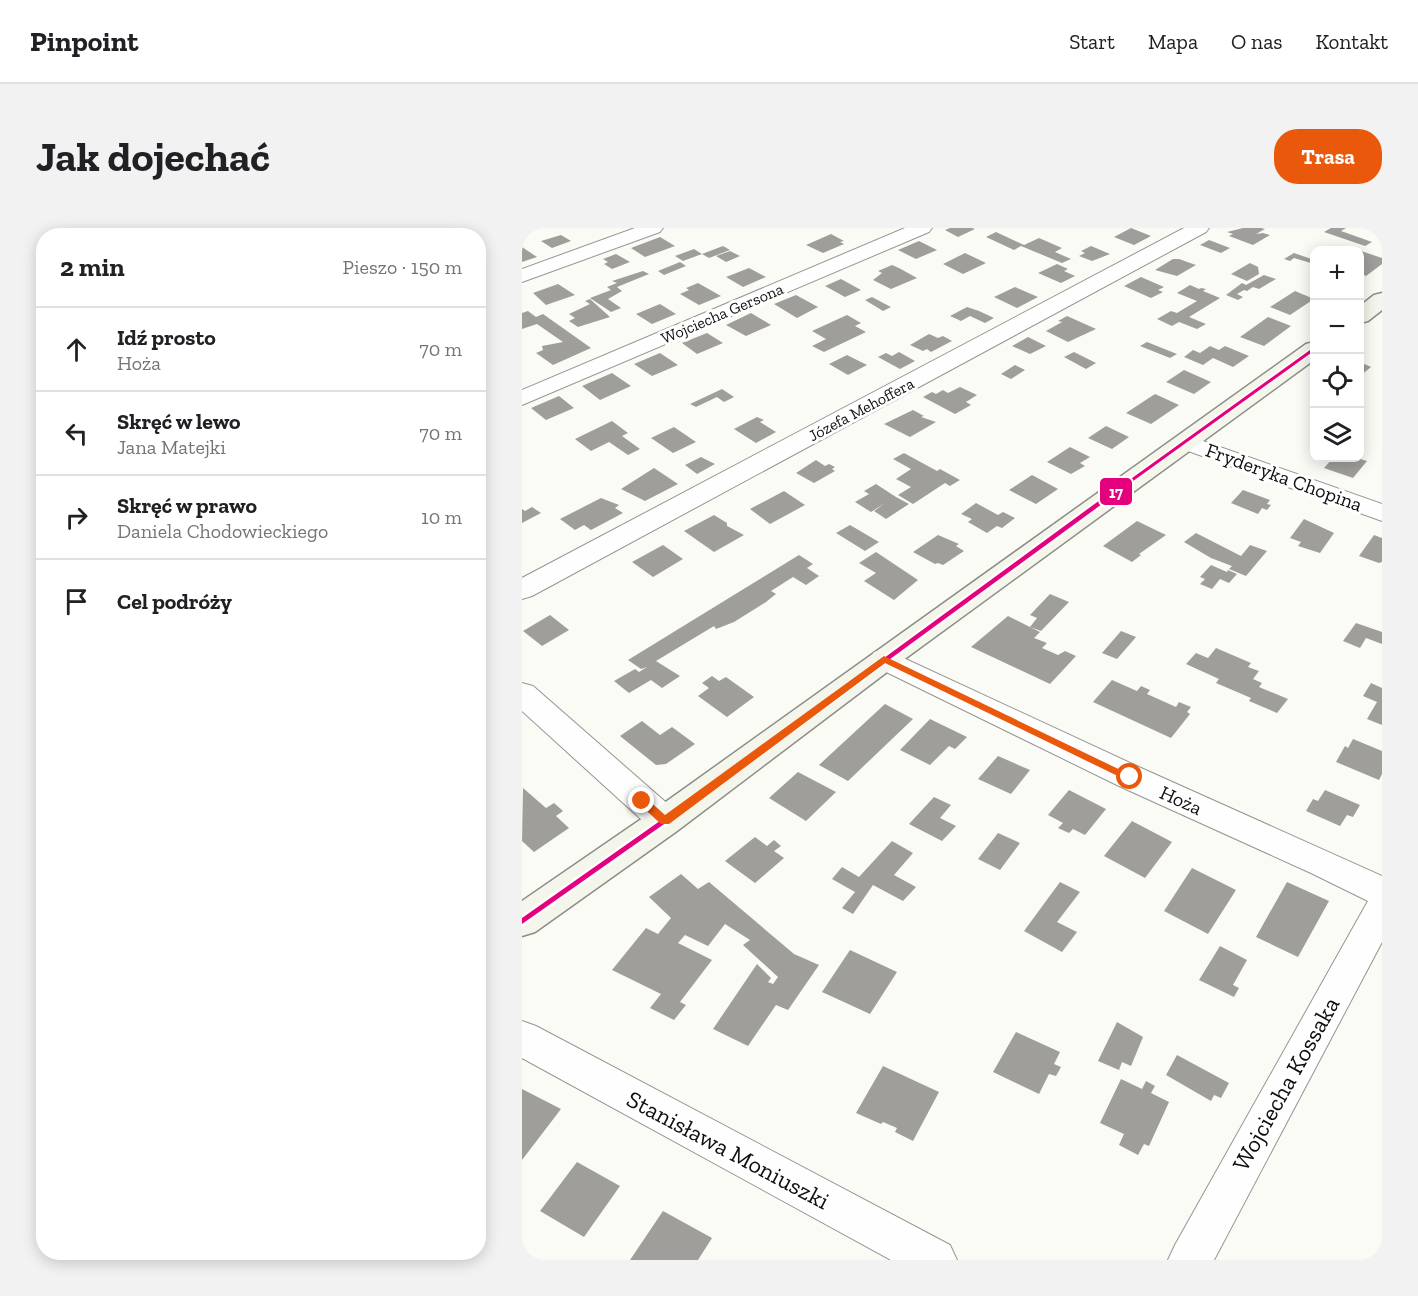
<!DOCTYPE html>
<html lang="pl">
<meta charset="utf-8">
<style>
body{margin:0;font-family:"Zilla Slab",serif;background:#f2f2f2;color:#202124}
.controls{position:absolute;right:18px;top:18px;display:grid;overflow:hidden;border-radius:12px;box-shadow:0 3px 15px #0003}
.controls button{width:54px;height:54px;display:grid;place-items:center;padding:0;border:0;border-bottom:2px solid #e0e0e0;background:#fff;color:#202124;font:30px sans-serif}
.stop{position:absolute;width:18px;height:18px;margin:-14px;border:4px solid #ea580c;border-radius:50%;background:#fff}
.stop.end{background:#ea580c;border-color:#fff;box-shadow:0 2px 6px #0008}
.list{margin:0;padding:0;list-style:none}
h2{display:flex;justify-content:space-between;align-items:center;height:78px;margin:0;padding:0 24px;font-size:26px}
h2 small{font-size:20px;font-weight:400;color:#757577}
.list li{display:grid;grid-template-columns:39px 1fr auto;gap:18px;align-items:center;box-sizing:border-box;height:84px;padding:0 24px;border-top:2px solid #e0e0e0}
.list b{display:block;font-size:22px;white-space:nowrap}
.list p{margin:0;font-size:20px;white-space:nowrap;color:#757577}
.list em{font-size:20px;font-style:normal;color:#757577}
.icon{flex:none;width:33px;height:33px;fill:none;stroke:currentColor;stroke-width:2;stroke-linecap:round;stroke-linejoin:round}
.map{position:relative;flex:none;width:860px;height:1032px;overflow:hidden;border-radius:24px}
header{display:flex;align-items:center;gap:36px;box-sizing:border-box;height:84px;padding:0 30px;background:#fff;border-bottom:2px solid #e0e0e0}
header strong{font-size:28px}
nav{display:flex;gap:33px;margin-inline-start:auto;font-size:21px}
.intro{display:flex;align-items:center;justify-content:space-between;box-sizing:border-box;height:144px;padding:0 36px}
h1{margin:0;font-size:42px}
.button{padding:15px 27px;border-radius:24px;background:#ea580c;color:#fff;font-size:21px;font-weight:700}
main{display:flex;gap:36px;padding:0 36px}
aside{flex:1;background:#fff;border-radius:24px;box-shadow:0 3px 15px #0003}
.map>svg:first-child{display:block}
.building{fill:#9f9e9a}
.lines{fill:none;stroke-linecap:round;stroke-linejoin:round}
.street-casing{stroke:#959593;stroke-width:2}
.secondary-casing{stroke:#8c8c89;stroke-width:3}
.street{fill:#fefefe;fill-rule:evenodd}
.secondary{fill:#f4f5eb;fill-rule:evenodd}
.bus-1-far2-casing{stroke:#fff;stroke-width:6}
.bus-1-far1-casing{stroke:#fff;stroke-width:9}
.bus-1-casing{stroke:#fff;stroke-width:10}
.bus-1-far2{stroke:#e5007d;stroke-width:3}
.bus-1-far1{stroke:#e5007d;stroke-width:4.5}
.bus-1{stroke:#e5007d;stroke-width:5}
.route{fill:#ea580c}
.labels{text-anchor:middle;stroke-width:6;stroke-linejoin:round;paint-order:stroke}
.far-street-label{font-size:16px;fill:#0f0f0f;stroke:#fff}
.street-label{font-size:20px;fill:#0f0f0f;stroke:#fff}
.near-street-label{font-size:24px;fill:#0f0f0f;stroke:#fff}
.line-badge{stroke:#fff;stroke-width:2}
.badge-label{font-size:16px;text-anchor:middle;font-weight:bold;fill:#fff}
</style>
<header>
<strong>Pinpoint</strong>
<nav><a>Start</a><a>Mapa</a><a>O nas</a><a>Kontakt</a></nav>
</header>
<div class="intro"><h1>Jak dojechać</h1><a class="button">Trasa</a></div>
<main>
<aside>
<h2>2 min<small>Pieszo · 150 m</small></h2>
<ul class="list">
<li><svg class="icon" aria-label="ahead" viewBox="0 0 24 24"><path d="M12 20V5M6 11l6-6 6 6"/></svg><div><b>Idź prosto</b><p>Hoża</p></div><em>70 m</em></li>
<li><svg class="icon" aria-label="left" viewBox="0 0 24 24"><path d="M17 20v-9H6M10 6l-5 5 5 5"/></svg><div><b>Skręć w lewo</b><p>Jana Matejki</p></div><em>70 m</em></li>
<li><svg class="icon" aria-label="right" viewBox="0 0 24 24"><path d="M7 20v-9h11M14 6l5 5-5 5"/></svg><div><b>Skręć w prawo</b><p>Daniela Chodowieckiego</p></div><em>10 m</em></li>
<li><svg class="icon" aria-label="arrive" viewBox="0 0 24 24"><path d="M6 21V4h12l-3 4 3 4H6"/></svg><div><b>Cel podróży</b></div></li>
</ul>
</aside>
<div class="map">
<svg width="860" height="1032" viewBox="0 0 860 1032">
<rect width="100%" height="100%" fill="#fbfbf5"/>
<!-- building -->
<path class="building" d="M428,0H450L453,1L436,9L423,2Z
M609,0L629,8L612,17L592,9Z
M721,0H739L743,1L734,6L741,5L748,7L731,17L707,8L711,6L705,4Z
M809,0H824L819,3L850,14L843,18L802,4Z
M474,4L502,17L517,10L540,20L533,24L549,31L540,35L499,18L492,22L464,9Z
M309,6L322,13L318,14L322,16L301,25L284,17Z
M39,7L49,13L30,20L19,13Z
M138,9L153,18L123,29L109,20Z
M687,12L708,20L699,25L678,17Z
M397,13L415,22L394,31L376,22Z
M201,18L208,22L187,30L180,26Z
M569,18L588,26L570,33L557,28L563,25L559,23Z
M0,19L15,29L0,34Z
M172,21L180,26L161,33L153,28Z
M208,23L218,28L204,34L194,28Z
M839,23L860,30V36L844,48L838,45Z
M443,25L464,35L441,46L421,36Z
M772,25L792,32V36L772,30L768,33L762,31Z
M94,26L108,34L90,41L82,36L86,34L81,31Z
M651,31H657L674,37L655,48L633,42Z
M158,34L164,38L142,47L136,43Z
M728,35L736,39L737,46L725,53L709,46Z
M535,36L546,41L542,43L553,48L539,55L516,45Z
M370,37L377,40L395,50L369,61L351,52L360,45L356,43Z
M227,40L244,49L221,59L204,49Z
M121,43L127,46L95,59L100,63L86,71L99,80L89,84L68,70L89,62L85,59L95,55L90,53Z
M742,47L754,51L737,61L731,59L725,63L722,62L715,66L721,69L716,72L704,67L720,55L724,57Z
M619,49L642,59L636,62L641,64L629,70L602,58Z
M319,51L339,62L323,69L303,58Z
M176,55L199,68L177,77L158,66L167,62L164,60Z
M36,56L53,67L24,77L11,65Z
M668,57L677,61L679,60L684,61L681,63L698,70L667,89L684,96L675,101L657,94L650,98L635,91L649,83L655,85L675,73L655,65Z
M493,59L516,69L495,80L472,69Z
M773,63L792,71L768,87L748,79Z
M274,67L296,79L275,90L252,76Z
M350,69L365,77L369,79L361,83L343,72Z
M68,71L88,89L56,99L47,93L53,90L47,86L68,76L63,73Z
M138,76L154,86L130,96L114,86Z
M445,79L457,83L472,90L463,95L448,88L439,93L428,88Z
M6,83L14,89L21,86L69,120L31,137L14,125L21,122L20,118L41,114L15,96L0,101V85Z
M229,85L249,97L224,108L204,97Z
M325,87L339,95L333,98L344,104L302,124L290,118L304,111L290,103Z
M545,88L574,101L546,114L524,103L540,94L536,93Z
M746,89L769,98L742,118L718,109Z
M185,105L201,115L175,126L160,115Z
M407,106L416,110L421,108L430,113L409,124L405,121L401,123L388,117Z
M506,109L524,118L508,126L490,118Z
M625,114L655,126L648,130L618,118Z
M688,118L697,122L703,118L727,128L711,139L691,130L681,137L662,129L671,122L678,125Z
M377,124L393,133L378,141L356,129L364,125L370,128Z
M552,124L574,135L564,141L542,129Z
M138,125L156,137L130,148L112,136Z
M325,127L345,137L326,147L307,136Z
M838,134L849,139L838,148Z
M493,137L503,142L489,151L479,146Z
M662,142L689,154L672,166L644,154Z
M90,145L109,158L78,172L60,158Z
M438,159L455,167L444,174L449,177L433,186L401,169L410,164L414,166L421,162L426,165Z
M200,161L212,169L202,174L195,169L174,179L168,176Z
M633,166L657,177L629,196L604,185Z
M37,168L52,180L24,192L9,180Z
M391,182L402,188L399,189L414,194L388,209L362,196Z
M235,189L242,192L238,194L254,204L234,215L212,201Z
M90,193L106,205L100,208L118,221L106,227L87,214L69,223L53,211Z
M584,198L607,209L590,221L566,210Z
M152,199L174,214L151,225L129,210Z
M548,219L568,229L558,235L563,238L549,246L525,234Z
M382,225L415,243L418,241L438,252L428,258L423,255L391,276L376,267L389,259L374,251L389,241L371,231Z
M179,229L193,236L175,246L163,237Z
M811,230H827L837,233L838,231L845,233L831,250L802,240Z
M294,232L303,238L307,236L313,239L310,241L313,243L292,255L274,245Z
M132,240L156,256L123,273L99,261Z
M510,247L536,261L514,276L487,262Z
M354,256L374,269L387,276L364,291L352,283L363,275L349,284L333,274L347,266L342,263Z
M721,262L748,272L745,276L749,277L745,282L740,280L736,286L709,275Z
M262,263L283,277L248,296L228,281Z
M79,270L97,277L93,280L101,285L69,302L62,297L53,302L38,291Z
M454,275L476,287L481,284L493,290L480,300L475,298L465,305L446,294L450,291L439,286Z
M10,279L19,285L0,295V281L3,283Z
M192,287L205,295V298L222,307L192,324L162,303Z
M782,291L812,305L798,325L776,318L779,314L768,310Z
M615,293L644,307L617,326L619,327L610,334L581,318Z
M328,297L357,314L343,323L314,305Z
M674,305L719,328L728,317L745,323L724,348L707,341L710,338L689,330L662,314Z
M416,307L437,316L434,318L442,323L421,337L416,335L413,336L391,324Z
M852,307L860,310V334L857,335L837,328Z
M141,317L161,331L131,349L110,334Z
M354,324L396,352L372,372L342,353L354,345L337,335Z
M277,327L291,336L285,340L297,348L284,357L271,349L249,363L254,366L244,374L212,394L194,401L192,398L134,433L158,448L140,460L129,452L107,465L92,453L113,441L117,444L125,439L119,441L106,432Z
M689,337L705,344L706,342L715,346L707,355L698,351L690,361L678,356L683,351L678,349Z
M528,366L547,374L519,403L508,399L515,390L508,387Z
M28,387L47,402L20,418L1,403Z
M486,388L518,404L512,410L525,415L520,420L536,427L543,423L554,428L528,456L449,419Z
M834,395L860,404V416L844,410L838,420L821,413Z
M599,403L614,409L595,431L580,425Z
M694,420L729,435L726,439L737,443L731,451L740,455L737,459L766,471L755,485L727,473L729,470L694,455L697,451L664,436L674,425L686,430Z
M190,448L197,453L204,449L232,469L205,489L176,468L187,460L180,455Z
M590,452L615,463L619,458L628,462L625,466L654,479L657,474L669,479L665,484L668,486L649,510L571,474Z
M849,455L860,460V497L845,491L855,474L841,468Z
M363,476L391,491L326,553L297,537Z
M408,491L445,509L433,521L427,518L408,537L378,522Z
M120,493L138,507L150,499L173,516L144,536L134,537L98,508Z
M831,511L860,523V546L857,552L814,534L823,518L826,520Z
M476,528L508,542L489,566L456,551Z
M276,544L314,564L284,593L247,570Z
M1,560L24,580L32,575L41,583L34,588L47,600L12,624L0,613Z
M547,562L584,581L563,607L551,601L547,605L536,600L541,595L526,587Z
M803,562L838,577L831,589L825,587L818,598L784,583L791,571L796,573Z
M412,569L429,577L418,590L434,598L420,613L387,596Z
M610,593L650,614L623,650L582,628Z
M476,605L498,615L478,642L456,631Z
M233,609L245,618L252,612L259,618L252,623L262,630L233,655L203,633Z
M370,613L391,625L372,647L394,659L381,673L351,657L331,686L320,680L333,664L310,651L320,639L337,649Z
M670,640L714,662L686,706L642,683Z
M159,646L176,661L187,654L272,726L297,737L266,782L254,777L226,818L191,801L235,736L249,750L246,754L251,756L256,749L221,717L228,712L203,696L186,718L163,707L156,715L190,732L158,774L164,777L152,792L128,780L139,766L90,742L124,700L136,706L149,690L127,669Z
M538,654L558,664L535,694L555,704L540,724L502,703Z
M765,654L807,673L776,729L734,709Z
M698,718L725,732L711,757L717,760L712,769L677,752Z
M328,722L375,744L348,786L300,764Z
M595,794L621,809L609,838L600,834L597,842L576,833Z
M494,804L538,824L532,836L539,839L534,848L527,846L517,866L471,844Z
M655,827L707,855L699,870L692,867L689,873L644,847Z
M361,838L417,864L391,913L373,904L375,900L361,894L359,896L334,885Z
M599,851L620,861L624,853L633,858L629,865L647,874L627,918L622,916L616,927L597,917L602,906L578,895Z
M0,861L39,881L0,932Z
M55,934L98,958L62,1009L18,983Z
M141,983L190,1010L176,1032H108Z"/>
<g class="lines">
<!-- street casing -->
<g class="street-casing">
<path id="street" d="M113,0H141L138,4L0,54V41Z
M383,0H410L407,4L0,177V162Z
M662,0H687L684,4L10,368L0,371V350Z
M664,207L860,276V293L655,219L652,214L655,209Z
M362,421L619,540L860,648V714L692,1032H646L653,1017L846,673L789,645L597,558L352,438L347,431L352,424Z
M0,455L11,458L155,584L160,593L155,602L143,606L131,602L0,483Z
M0,793L14,798L428,1017L435,1032H369L0,830Z"/>
</g>
<!-- secondary casing -->
<g class="secondary-casing">
<path id="secondary" d="M860,65V82L846,93L838,95V78L852,67Z
M792,114V132L373,438L155,603L13,704L0,708V673L131,583L784,116Z"/>
</g>
<!-- street -->
<use href="#street" class="street"/>
<!-- secondary -->
<use href="#secondary" class="secondary"/>
<!-- bus-1-far2 casing -->
<g class="bus-1-far2-casing">
<path id="bus-1-far2" d="M603,257L792,121"/>
</g>
<!-- bus-1-far1 casing -->
<g class="bus-1-far1-casing">
<path id="bus-1-far1" d="M143,593L605,255"/>
</g>
<!-- bus-1 casing -->
<g class="bus-1-casing">
<path id="bus-1" d="M0,693L145,591"/>
</g>
<!-- bus-1-far2 -->
<use href="#bus-1-far2" class="bus-1-far2"/>
<!-- bus-1-far1 -->
<use href="#bus-1-far1" class="bus-1-far1"/>
<!-- bus-1 -->
<use href="#bus-1" class="bus-1"/>
</g>
<!-- route -->
<path class="route" d="M362,428L613,549L611,552H604L363,435L147,596H139L117,576V570H124L143,587Z"/>
<g class="labels">
<!-- far-street labels -->
<g class="far-street-label">
<text transform="translate(200 85) rotate(-23)" y="6">Wojciecha Gersona</text>
<text transform="translate(339 181) rotate(-28)" y="6">Józefa Mehoffera</text>
</g>
<!-- street labels -->
<g class="street-label">
<text transform="translate(762 249) rotate(20)" y="7">Fryderyka Chopina</text>
<text transform="translate(659 572) rotate(24)" y="7">Hoża</text>
</g>
<!-- near-street labels -->
<g class="near-street-label">
<text transform="translate(764 856) rotate(-61)" y="8">Wojciecha Kossaka</text>
<text transform="translate(206 922) rotate(28)" y="8">Stanisława Moniuszki</text>
</g>
</g>
<rect class="line-badge" x="577" y="249" width="34" height="29" rx="6" fill="#e5007d"/>
<g class="badge-label">
<text x="594" y="270">17</text>
</g>
</svg>
<div class="controls">
<button>+</button>
<button>−</button>
<button><svg class="icon" aria-label="locate" viewBox="0 0 24 24"><circle cx="12" cy="12" r="6"/><path d="M12 2v4M12 18v4M2 12h4M18 12h4"/></svg></button>
<button><svg class="icon" aria-label="layers" viewBox="0 0 24 24"><path d="M12 4l9 5-9 5-9-5zM3 14l9 5 9-5"/></svg></button>
</div>
<div class="stop" style="left:608px;top:549px"></div>
<div class="stop end" style="left:120px;top:573px"></div>
</div>
</main>
